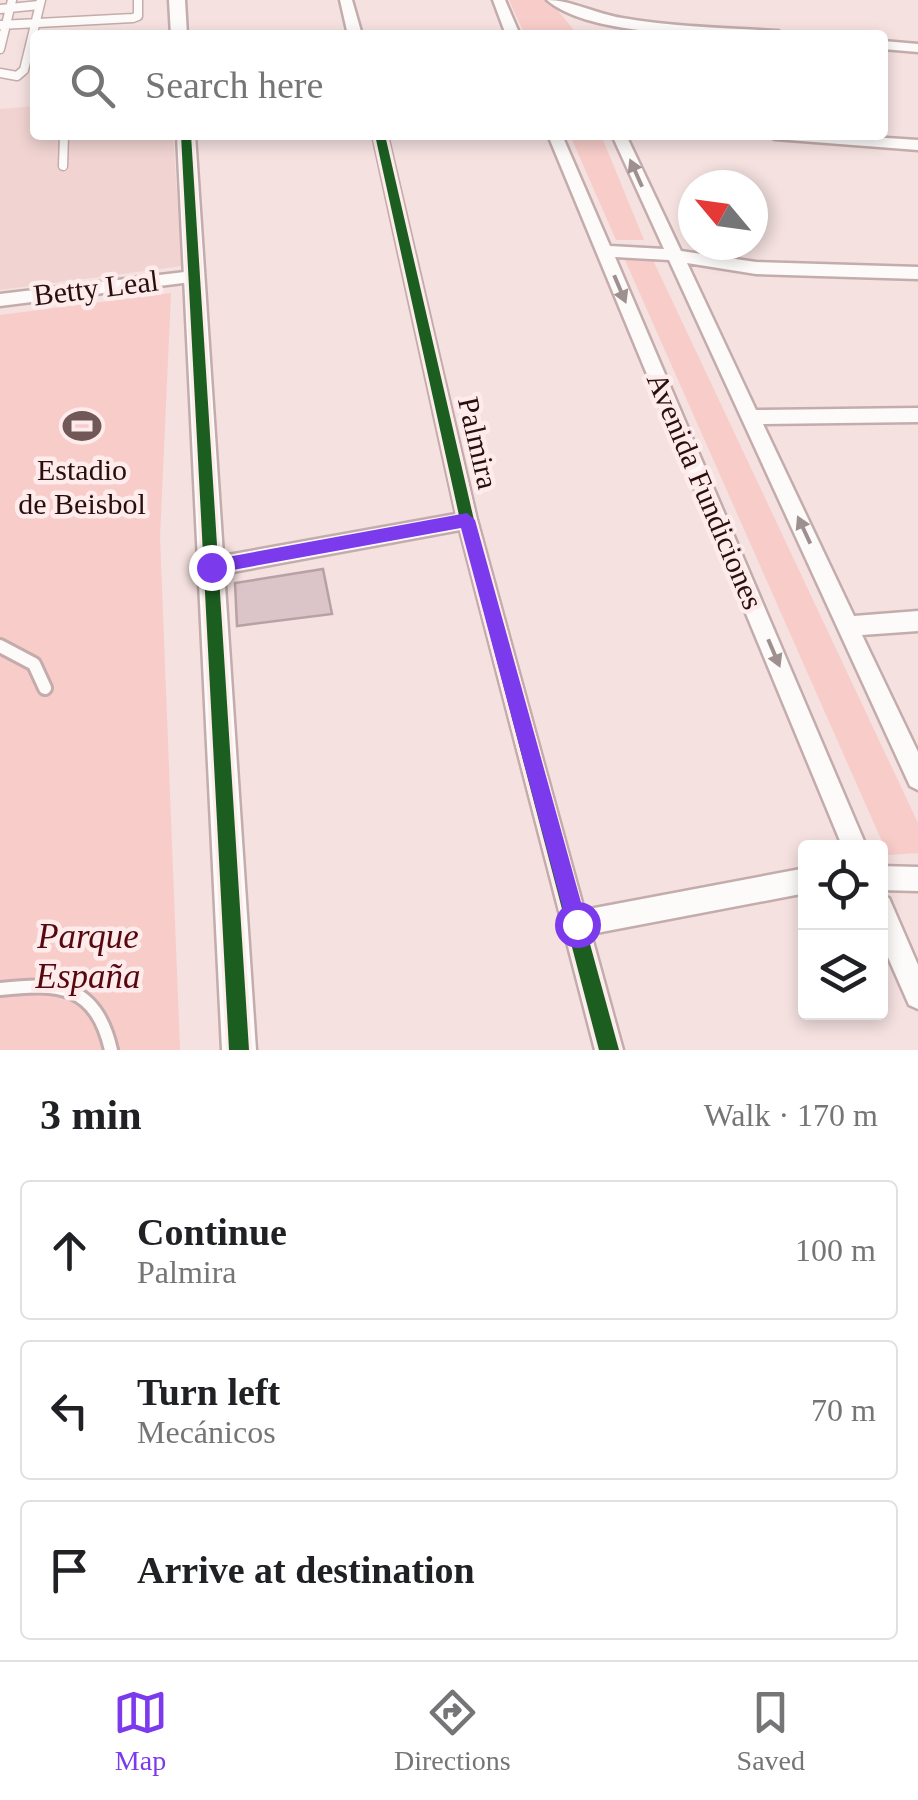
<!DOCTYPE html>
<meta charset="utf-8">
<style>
body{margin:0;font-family:"Times New Roman",serif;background:#f2f2f2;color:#202124}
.controls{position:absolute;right:30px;bottom:30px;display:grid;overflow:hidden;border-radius:10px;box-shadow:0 5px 15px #0003}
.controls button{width:90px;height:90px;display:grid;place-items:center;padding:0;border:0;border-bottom:2px solid #e0e0e0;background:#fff;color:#202124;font:50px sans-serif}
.compass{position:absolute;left:678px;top:170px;width:90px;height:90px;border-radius:50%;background:#fff;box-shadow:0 5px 15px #0003;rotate:299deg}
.stop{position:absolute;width:30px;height:30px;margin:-22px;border:8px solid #7c3aed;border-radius:50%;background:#fff}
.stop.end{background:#7c3aed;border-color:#fff;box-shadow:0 2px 10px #0008}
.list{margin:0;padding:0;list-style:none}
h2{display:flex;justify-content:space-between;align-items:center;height:130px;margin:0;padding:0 40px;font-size:42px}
h2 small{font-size:32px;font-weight:400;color:#757577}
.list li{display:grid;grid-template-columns:65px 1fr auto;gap:30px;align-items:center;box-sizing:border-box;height:140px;margin:0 20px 20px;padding:0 20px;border:2px solid #e0e0e0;border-radius:10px}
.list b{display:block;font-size:38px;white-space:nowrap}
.list p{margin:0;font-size:32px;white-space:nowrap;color:#757577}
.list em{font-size:32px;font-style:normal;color:#757577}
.icon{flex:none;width:55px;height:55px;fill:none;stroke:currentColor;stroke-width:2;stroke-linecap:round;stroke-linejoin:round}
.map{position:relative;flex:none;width:918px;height:1050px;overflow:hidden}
.search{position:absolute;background:#fff;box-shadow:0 5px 15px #0003;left:30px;right:30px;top:30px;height:110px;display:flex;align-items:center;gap:25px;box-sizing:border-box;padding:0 35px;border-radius:10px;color:#757577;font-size:38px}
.sheet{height:610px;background:#fff}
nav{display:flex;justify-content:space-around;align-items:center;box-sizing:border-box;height:140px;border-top:2px solid #e0e0e0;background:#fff;font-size:28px;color:#757577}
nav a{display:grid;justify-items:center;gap:5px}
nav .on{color:#7c3aed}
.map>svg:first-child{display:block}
.built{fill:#f1d4d2}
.green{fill:#f7ccc9}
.building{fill:#dcc5c8;stroke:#b8a1a5;stroke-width:2.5}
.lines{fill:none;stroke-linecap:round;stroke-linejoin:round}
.service-far1-casing{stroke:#c3acab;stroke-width:11}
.service-casing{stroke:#c3acab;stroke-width:18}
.minor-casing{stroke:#c3acab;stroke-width:5}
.tertiary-casing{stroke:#c3acab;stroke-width:5}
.service-far1{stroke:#fdfafa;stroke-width:8}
.service{stroke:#fdfafa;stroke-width:12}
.minor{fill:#fdfafa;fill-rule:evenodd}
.tertiary{fill:#fdfafa;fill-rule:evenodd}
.cycleway-casing{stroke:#fdeceb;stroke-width:6}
.cycleway{fill:#1b5e20;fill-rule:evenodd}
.oneway{fill:#9e908f}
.route{fill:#7c3aed}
.labels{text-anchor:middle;stroke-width:9;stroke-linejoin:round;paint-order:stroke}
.street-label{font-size:30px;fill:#2a0e0d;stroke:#fdeceb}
.poi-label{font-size:30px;fill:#2a0e0d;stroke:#fdeceb}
.near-park-label{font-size:35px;font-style:italic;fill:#57070f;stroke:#fdeceb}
</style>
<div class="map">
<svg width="918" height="1050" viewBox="0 0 918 1050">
<rect width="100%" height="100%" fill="#f4e1e0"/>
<!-- built -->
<path class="built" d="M35,106V135H173L182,266L0,290V109Z"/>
<!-- green -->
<path class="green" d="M509,0H549L578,35H525Z
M570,135H601L644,240H616Z
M625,260H653L918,823V853L888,855Z
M171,293L160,537L180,1050H0V315Z"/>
<!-- building -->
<path class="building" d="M323,569L332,614L237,626L235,583Z"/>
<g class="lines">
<!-- service-far1 casing -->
<g class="service-far1-casing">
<path id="service-far1" d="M0,9L39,5
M0,25L133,18L138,16V0
M0,49L12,0
M0,73L17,76L24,70L41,0
M63,166L64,135"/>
</g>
<!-- service casing -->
<g class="service-casing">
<path id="service" d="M0,646L34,664L45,688
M0,989C60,982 96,985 111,1050"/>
</g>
<!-- minor casing -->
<g class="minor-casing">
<path id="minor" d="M340,0H352L362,35H348Z
M493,0H505L520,35H506Z
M547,0C571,0 596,14 622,18C673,27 726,28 778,31L785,35C725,35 592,39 547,0Z
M883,41L918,44V52L883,49Z
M373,135H387L477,520L584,910L806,868V893L591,934L623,1050H595L460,530L211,576L204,573L201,567L204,561L211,558L456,514Z
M548,135H562L610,246L664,249L612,135H626L681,251L756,262L918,267V279L756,274L687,263L756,410L918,408V422L763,424L854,616L918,611V631L862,635L918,752V790L910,786L669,260L615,257L867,848H843Z
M768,135H839L918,140V150L775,139Z
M193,271L201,277L199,281L0,306V294Z
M880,866L918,867V891L880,890Z
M880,895L889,898L918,965V1009L909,1005L880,939Z"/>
</g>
<!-- tertiary casing -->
<g class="tertiary-casing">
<path id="tertiary" d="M169,0H185L187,35H171Z
M177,135H195L256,1050H222Z"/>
</g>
<!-- service-far1 -->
<use href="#service-far1" class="service-far1"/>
<!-- service -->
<use href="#service" class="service"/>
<!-- minor -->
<use href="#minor" class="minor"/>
<!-- tertiary -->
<use href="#tertiary" class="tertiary"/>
<!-- cycleway casing -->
<g class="cycleway-casing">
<path id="cycleway" d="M181,135H191L249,1050H229Z
M375,135H385L474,520L619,1050H599L460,520Z"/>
</g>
<!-- cycleway -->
<use href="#cycleway" class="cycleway"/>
</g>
<!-- one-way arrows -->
<defs><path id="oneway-solid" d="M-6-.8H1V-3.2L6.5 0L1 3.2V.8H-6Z" transform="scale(2.5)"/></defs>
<g class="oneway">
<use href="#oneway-solid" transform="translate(636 173) rotate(-114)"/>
<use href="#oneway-solid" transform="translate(620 289) rotate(67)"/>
<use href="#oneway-solid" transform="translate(804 530) rotate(-115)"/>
<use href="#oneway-solid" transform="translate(774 653) rotate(67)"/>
</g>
<!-- route -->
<path class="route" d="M467,513L475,520L587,924L584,932L577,935L570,932L567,924L461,528L211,574L203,567L211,560Z"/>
<!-- icons -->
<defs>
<g id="stadium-bare" transform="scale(3)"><path d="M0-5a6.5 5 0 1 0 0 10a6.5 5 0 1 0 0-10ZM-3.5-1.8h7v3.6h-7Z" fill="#715857" stroke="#fdeceb" stroke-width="2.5" paint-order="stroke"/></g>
</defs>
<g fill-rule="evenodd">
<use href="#stadium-bare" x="82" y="426"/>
</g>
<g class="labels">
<!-- street labels -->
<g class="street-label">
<text transform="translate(96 288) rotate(-7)" y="10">Betty Leal</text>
<text transform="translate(478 443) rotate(77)" y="10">Palmira</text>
<text transform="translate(705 491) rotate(67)" y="10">Avenida Fundiciones</text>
</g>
<!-- poi labels -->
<g class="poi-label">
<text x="82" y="480">Estadio<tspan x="82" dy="34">de Beisbol</tspan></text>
</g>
<!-- near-park labels -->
<g class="near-park-label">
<text x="88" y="948">Parque<tspan x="88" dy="40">España</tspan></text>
</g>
</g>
</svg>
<div class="controls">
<button><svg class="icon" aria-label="locate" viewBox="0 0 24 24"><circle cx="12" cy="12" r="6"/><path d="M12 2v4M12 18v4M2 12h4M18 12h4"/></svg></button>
<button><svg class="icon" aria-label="layers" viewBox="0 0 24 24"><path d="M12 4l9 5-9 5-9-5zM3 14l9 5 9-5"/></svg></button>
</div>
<svg class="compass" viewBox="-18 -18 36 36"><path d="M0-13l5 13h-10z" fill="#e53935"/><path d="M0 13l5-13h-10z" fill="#757577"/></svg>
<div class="stop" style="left:577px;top:924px"></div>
<div class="stop end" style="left:211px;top:567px"></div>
<div class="search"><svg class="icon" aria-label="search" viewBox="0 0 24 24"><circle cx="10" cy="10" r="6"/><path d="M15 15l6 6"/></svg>Search here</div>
</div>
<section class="sheet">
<h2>3 min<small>Walk · 170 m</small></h2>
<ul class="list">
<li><svg class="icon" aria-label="ahead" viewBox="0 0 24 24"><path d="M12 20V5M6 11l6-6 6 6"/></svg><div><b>Continue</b><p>Palmira</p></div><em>100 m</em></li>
<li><svg class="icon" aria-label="left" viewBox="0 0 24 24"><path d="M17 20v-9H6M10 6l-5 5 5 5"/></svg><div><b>Turn left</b><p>Mecánicos</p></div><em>70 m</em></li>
<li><svg class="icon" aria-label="arrive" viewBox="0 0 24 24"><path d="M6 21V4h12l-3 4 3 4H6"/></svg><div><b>Arrive at destination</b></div></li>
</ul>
</section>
<nav>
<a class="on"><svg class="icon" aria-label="map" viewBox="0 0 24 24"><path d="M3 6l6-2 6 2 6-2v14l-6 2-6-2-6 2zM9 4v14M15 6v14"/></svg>Map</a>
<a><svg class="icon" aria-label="directions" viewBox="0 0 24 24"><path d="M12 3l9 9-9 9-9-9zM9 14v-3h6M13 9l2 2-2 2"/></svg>Directions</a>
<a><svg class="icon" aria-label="saved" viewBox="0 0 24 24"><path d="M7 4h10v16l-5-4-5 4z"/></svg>Saved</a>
</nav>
